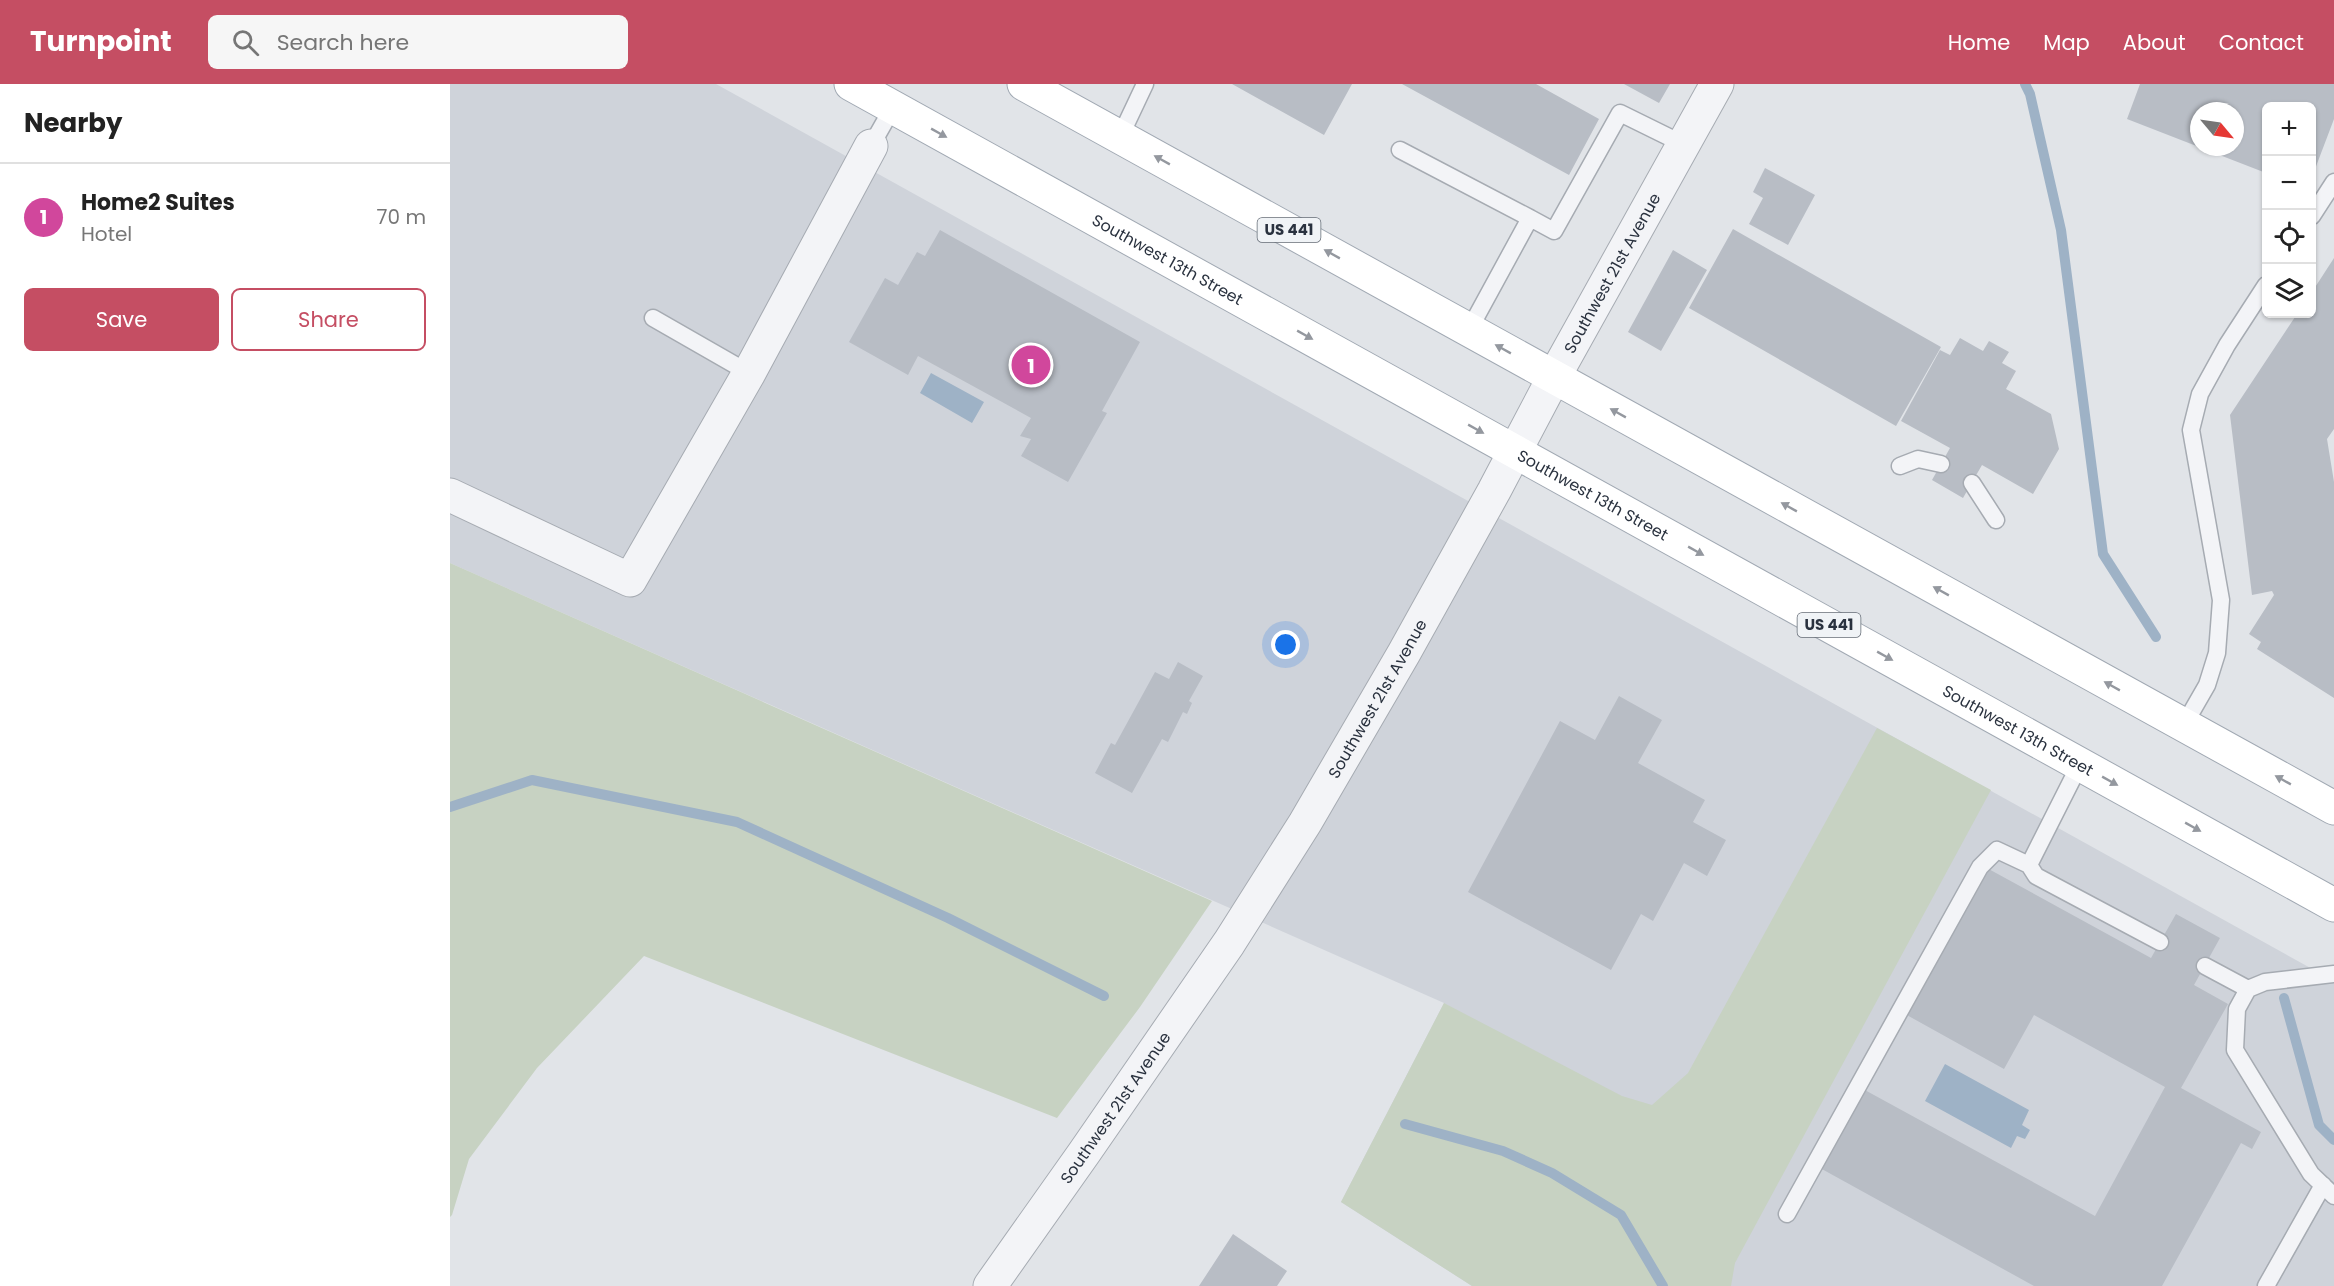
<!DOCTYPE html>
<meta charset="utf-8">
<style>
body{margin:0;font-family:Poppins,sans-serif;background:#f6f6f6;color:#222}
.controls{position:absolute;right:18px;top:18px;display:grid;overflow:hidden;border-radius:9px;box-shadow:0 2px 4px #0004}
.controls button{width:54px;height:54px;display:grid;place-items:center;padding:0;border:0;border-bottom:2px solid #e0e0e0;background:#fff;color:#222;font:30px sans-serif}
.compass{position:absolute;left:1740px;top:18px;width:54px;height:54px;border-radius:50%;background:#fff;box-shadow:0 2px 4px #0004;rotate:119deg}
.you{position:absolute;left:836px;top:561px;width:21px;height:21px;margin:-15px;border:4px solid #fff;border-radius:50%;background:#1a73e8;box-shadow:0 0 0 9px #1a73e833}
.badge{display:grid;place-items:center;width:39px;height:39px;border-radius:50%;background:#c54e63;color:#fff;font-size:20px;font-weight:700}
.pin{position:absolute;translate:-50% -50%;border:3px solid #fff;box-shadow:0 2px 6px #0006}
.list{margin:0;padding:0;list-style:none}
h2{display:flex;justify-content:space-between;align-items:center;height:78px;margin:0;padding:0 24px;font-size:26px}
h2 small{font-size:20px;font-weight:400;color:#767676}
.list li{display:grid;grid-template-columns:39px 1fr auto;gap:18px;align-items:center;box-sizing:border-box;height:108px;padding:0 24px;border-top:2px solid #e0e0e0}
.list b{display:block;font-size:22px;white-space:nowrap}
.list p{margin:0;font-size:20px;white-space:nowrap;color:#767676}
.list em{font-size:20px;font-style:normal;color:#767676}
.actions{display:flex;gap:12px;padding:18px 24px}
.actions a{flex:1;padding:14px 0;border:2px solid #c54e63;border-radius:9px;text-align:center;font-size:21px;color:#c54e63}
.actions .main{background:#c54e63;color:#fff}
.icon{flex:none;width:33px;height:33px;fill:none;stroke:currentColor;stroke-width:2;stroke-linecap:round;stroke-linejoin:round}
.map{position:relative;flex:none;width:1884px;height:1202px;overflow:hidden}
header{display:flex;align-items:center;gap:36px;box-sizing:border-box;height:84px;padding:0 30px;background:#c54e63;color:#fff}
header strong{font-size:28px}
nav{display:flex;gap:33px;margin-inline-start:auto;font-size:21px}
.search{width:420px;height:54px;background:#f6f6f6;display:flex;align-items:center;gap:15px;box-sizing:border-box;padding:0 21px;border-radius:9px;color:#767676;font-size:22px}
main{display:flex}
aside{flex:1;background:#fff}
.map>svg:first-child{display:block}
.built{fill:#cfd3da}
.green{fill:#c7d2c2}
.water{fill:#9eb2c6}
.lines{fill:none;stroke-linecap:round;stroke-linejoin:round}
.stream{stroke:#9eb2c6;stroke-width:10}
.building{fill:#b8bdc5}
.service-casing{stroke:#a6abb2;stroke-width:19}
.minor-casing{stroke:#a6abb2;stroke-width:35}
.primary-casing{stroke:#a1a9b3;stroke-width:35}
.service{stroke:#f3f4f7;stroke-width:16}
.minor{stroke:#f3f4f7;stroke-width:33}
.primary{stroke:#fff;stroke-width:33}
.oneway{fill:#94989f}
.labels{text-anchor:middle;stroke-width:4.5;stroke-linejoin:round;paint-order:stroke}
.shield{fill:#f0f3f6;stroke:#656c76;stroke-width:1.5}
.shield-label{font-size:15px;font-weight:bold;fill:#2a323f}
.street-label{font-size:16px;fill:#2a323f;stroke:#f0f3f6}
</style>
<header>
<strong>Turnpoint</strong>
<div class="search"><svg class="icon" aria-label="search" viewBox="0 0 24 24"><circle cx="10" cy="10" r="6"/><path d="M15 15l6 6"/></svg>Search here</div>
<nav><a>Home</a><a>Map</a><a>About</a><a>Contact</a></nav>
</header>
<main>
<aside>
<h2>Nearby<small></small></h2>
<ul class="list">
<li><span class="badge" style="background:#d1479c">1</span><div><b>Home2 Suites</b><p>Hotel</p></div><em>70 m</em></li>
</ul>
<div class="actions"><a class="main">Save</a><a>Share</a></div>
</aside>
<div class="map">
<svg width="1884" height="1202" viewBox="0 0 1884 1202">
<rect width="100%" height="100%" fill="#e1e4e8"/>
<!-- built -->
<path class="built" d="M0,0H266L1884,897V1202H1022L891,1118L994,919L0,479Z"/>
<!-- green -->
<path class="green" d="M0,479L762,817L690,923L607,1034L194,872L87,984L19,1075L2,1131L0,1133Z
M1427,644L1541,706L1285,1179L1281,1202H1022L891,1118L994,919L1172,1012L1202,1021L1238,989Z"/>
<!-- water -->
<path class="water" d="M481,289L534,318L522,339L470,309Z
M1495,980L1579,1026L1572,1041L1580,1046L1575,1055L1567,1052L1561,1064L1475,1017Z"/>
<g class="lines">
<!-- stream -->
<path class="stream" d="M1575,0L1580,10L1611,146L1653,470L1706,553
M0,723L82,696L287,738L498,834L654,912
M1834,914L1869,1041L1884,1056
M955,1040L1053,1067L1102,1089L1171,1131L1213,1202"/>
</g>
<!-- building -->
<path class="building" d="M782,0H902L874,51Z
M952,0H1086L1149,35L1119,91Z
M1174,0H1220L1209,19Z
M1690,0H1884V35L1862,93V22H1816V89L1749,63H1785V27H1749V63L1677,35Z
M1315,84L1365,111L1338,161L1299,140L1313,114L1303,108Z
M1283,145L1491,263L1446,342L1239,224Z
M490,146L690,258L652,327L657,329L618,398L571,372L581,355L570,352L581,334L468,272L458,291L399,258L435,194L448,201L467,168L475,172Z
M1223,166L1257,186L1211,267L1178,248Z
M1884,174V345L1877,355L1884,398V614L1807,565L1811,558L1799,550L1824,511L1822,507L1802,511L1780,331L1847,230H1862V208Z
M1510,254L1533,267L1539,257L1559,268L1552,279L1566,287L1556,305L1601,330L1609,365L1583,410L1532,381L1513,414L1482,396L1500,364L1451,337L1490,266L1500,271Z
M728,578L753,592L739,617L742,619L737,630L733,628L718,658L712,655L682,709L645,689L661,659L665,661L705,588L719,595Z
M1169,612L1212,636L1188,679L1255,716L1243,738L1276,756L1257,792L1234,779L1203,837L1191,830L1161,886L1018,808L1110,637L1145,656Z
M1535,783L1701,874L1726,830L1770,854L1744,901L1778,920L1731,1004L1811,1048L1802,1065L1791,1059L1712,1202H1584L1370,1084L1413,1005L1645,1132L1715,1003L1584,931L1554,985L1455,930Z
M783,1150L837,1187L827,1202H749Z"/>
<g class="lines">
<!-- service casing -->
<g class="service-casing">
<path id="service" d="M670,53L695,0
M421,62L443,23
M950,66L1080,134L1019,246
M1862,132L1884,98
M1080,134L1104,147L1170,29L1233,60
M203,234L299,289
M1450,382L1468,375L1491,380
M1522,399L1546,436
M1734,641L1757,601L1767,569L1771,516L1741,346L1750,310L1777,261L1816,201
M1630,680L1579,781L1586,792L1710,858
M1755,882L1798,905
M1884,890L1815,898L1798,905L1787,925L1785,966L1861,1090L1884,1112
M1337,1130L1530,783L1547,766L1579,781
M1816,1202L1873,1101"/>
</g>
<!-- minor casing -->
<g class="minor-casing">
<g id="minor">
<path d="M0,411L180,496L299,289L421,62"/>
<path id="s1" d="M540,1202L634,1069L779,859L855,739L954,569L1044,407L1104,293L1267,0"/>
</g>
</g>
<!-- primary casing -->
<g class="primary-casing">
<g id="primary">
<path id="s2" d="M401,0L1884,821"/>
<path d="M574,0L1884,724"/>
</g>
</g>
<!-- service -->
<use href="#service" class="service"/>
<!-- minor -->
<use href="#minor" class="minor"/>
<!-- primary -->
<use href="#primary" class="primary"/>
</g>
<!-- one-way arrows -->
<defs><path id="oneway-solid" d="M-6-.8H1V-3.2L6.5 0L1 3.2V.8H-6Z" transform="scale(1.5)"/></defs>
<g class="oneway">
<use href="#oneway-solid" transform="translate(489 49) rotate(29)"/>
<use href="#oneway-solid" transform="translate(712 76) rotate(-151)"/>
<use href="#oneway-solid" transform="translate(882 170) rotate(-151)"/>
<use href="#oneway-solid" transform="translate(855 251) rotate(29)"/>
<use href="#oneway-solid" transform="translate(1053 265) rotate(-151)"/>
<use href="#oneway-solid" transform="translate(1168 329) rotate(-151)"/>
<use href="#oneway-solid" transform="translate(1026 345) rotate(29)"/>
<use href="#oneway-solid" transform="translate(1339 423) rotate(-151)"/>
<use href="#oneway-solid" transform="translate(1246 467) rotate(29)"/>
<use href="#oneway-solid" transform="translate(1491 507) rotate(-151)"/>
<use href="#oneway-solid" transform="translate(1435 572) rotate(29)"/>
<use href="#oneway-solid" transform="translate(1662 602) rotate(-151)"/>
<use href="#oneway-solid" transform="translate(1833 696) rotate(-151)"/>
<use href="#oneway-solid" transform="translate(1660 697) rotate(29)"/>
<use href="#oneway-solid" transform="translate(1743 743) rotate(29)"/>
</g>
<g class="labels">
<!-- shield labels -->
<g class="shield">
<rect x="807.5" y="134" width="63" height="24" rx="4.5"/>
<rect x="1347.5" y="529" width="63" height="24" rx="4.5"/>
</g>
<g class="shield-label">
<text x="839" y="151">US 441</text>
<text x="1379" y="546">US 441</text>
</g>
<!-- street labels -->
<g class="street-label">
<text dy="6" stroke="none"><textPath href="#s2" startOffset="362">Southwest 13th Street</textPath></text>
<text dy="6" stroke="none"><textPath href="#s1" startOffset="1190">Southwest 21st Avenue</textPath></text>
<text dy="6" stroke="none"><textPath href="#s2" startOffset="848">Southwest 13th Street</textPath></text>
<text dy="6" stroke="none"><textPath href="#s1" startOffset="704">Southwest 21st Avenue</textPath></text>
<text dy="6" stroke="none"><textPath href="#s2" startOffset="1334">Southwest 13th Street</textPath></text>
<text dy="6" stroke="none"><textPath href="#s1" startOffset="218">Southwest 21st Avenue</textPath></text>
</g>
</g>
</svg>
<div class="controls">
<button>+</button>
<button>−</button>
<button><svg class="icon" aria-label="locate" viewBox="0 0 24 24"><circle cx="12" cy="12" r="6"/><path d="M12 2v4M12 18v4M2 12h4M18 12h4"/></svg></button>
<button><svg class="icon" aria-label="layers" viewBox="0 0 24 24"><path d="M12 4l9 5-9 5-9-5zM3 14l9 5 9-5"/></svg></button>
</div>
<svg class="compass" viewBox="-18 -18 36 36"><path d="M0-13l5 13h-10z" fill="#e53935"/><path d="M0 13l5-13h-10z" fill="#767676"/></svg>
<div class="you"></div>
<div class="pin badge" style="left:581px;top:281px;background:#d1479c">1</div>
</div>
</main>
